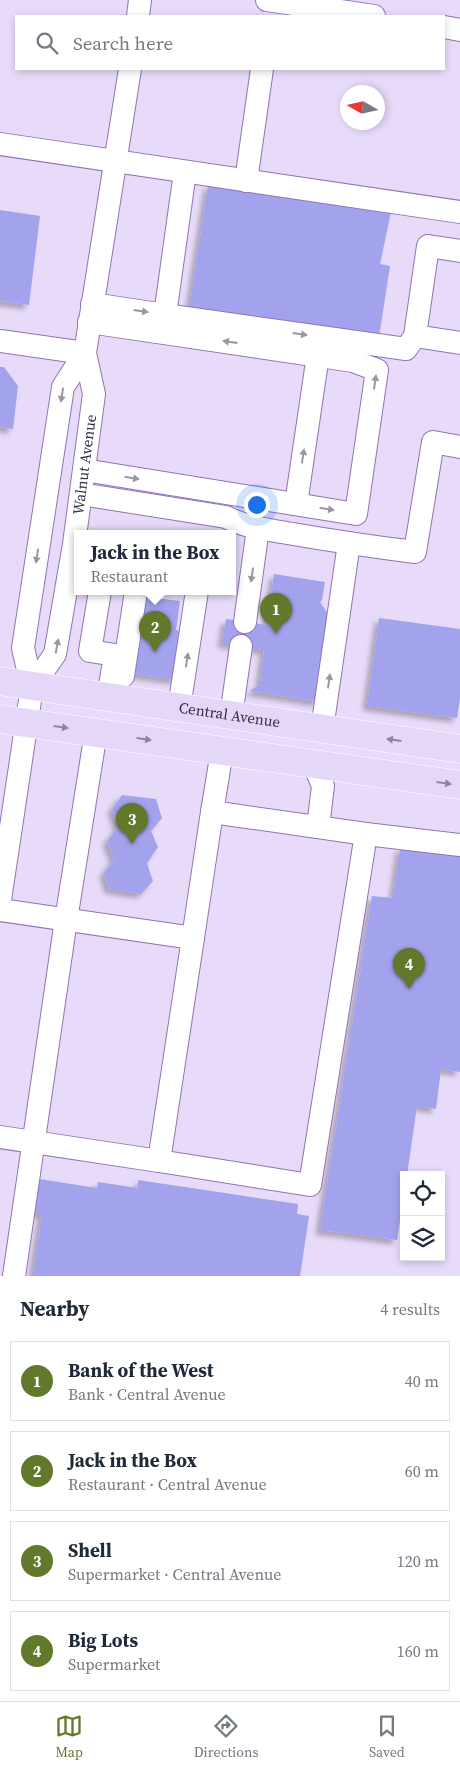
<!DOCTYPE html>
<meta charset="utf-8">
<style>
body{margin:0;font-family:"Source Serif 4",serif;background:#f2f2f3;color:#1f2937}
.controls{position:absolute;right:15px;bottom:15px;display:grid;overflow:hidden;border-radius:0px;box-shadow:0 2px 8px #0003}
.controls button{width:45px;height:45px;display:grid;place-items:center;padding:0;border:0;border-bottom:1px solid #e0e1e3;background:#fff;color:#1f2937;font:25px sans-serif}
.compass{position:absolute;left:340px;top:85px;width:45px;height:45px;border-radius:50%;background:#fff;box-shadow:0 2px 8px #0003;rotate:279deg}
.you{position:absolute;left:256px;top:504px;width:18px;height:18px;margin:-12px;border:4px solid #fff;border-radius:50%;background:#1a73e8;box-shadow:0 0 0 8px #1a73e833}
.badge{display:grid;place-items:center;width:32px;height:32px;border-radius:50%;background:#62792b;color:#fff;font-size:16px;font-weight:700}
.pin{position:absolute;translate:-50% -41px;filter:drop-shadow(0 1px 2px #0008)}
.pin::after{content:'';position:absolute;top:26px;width:18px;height:15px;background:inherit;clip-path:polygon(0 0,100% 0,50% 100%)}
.popup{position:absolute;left:74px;top:530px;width:162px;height:65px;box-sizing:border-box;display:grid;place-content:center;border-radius:0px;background:#fff;filter:drop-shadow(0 1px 4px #0005);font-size:16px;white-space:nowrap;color:#747a83}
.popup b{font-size:19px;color:#1f2937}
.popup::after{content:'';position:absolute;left:50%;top:100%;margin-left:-10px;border:10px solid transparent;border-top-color:#fff}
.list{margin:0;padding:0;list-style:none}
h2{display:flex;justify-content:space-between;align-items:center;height:65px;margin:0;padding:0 20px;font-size:21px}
h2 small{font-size:16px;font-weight:400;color:#747a83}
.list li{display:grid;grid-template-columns:32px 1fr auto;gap:15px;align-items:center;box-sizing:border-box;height:80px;margin:0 10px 10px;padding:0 10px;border:1px solid #e0e1e3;border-radius:0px}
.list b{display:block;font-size:19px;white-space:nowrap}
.list p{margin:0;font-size:16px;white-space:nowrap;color:#747a83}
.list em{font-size:16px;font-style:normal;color:#747a83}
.icon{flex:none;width:28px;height:28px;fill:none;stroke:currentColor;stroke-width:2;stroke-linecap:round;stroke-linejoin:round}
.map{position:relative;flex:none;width:460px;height:1276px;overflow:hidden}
.search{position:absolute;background:#fff;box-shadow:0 2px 8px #0003;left:15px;right:15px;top:15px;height:55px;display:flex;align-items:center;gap:12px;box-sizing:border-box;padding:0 18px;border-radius:0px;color:#747a83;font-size:19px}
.sheet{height:425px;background:#fff}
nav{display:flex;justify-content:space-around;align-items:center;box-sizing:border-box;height:70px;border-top:1px solid #e0e1e3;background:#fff;font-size:14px;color:#747a83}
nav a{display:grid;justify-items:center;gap:2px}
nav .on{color:#62792b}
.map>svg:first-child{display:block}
.building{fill:#a3a2ec;filter:url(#shadow)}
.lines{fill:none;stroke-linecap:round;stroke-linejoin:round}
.minor-casing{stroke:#9173b7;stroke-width:24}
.major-casing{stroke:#fff;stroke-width:29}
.minor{stroke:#fff;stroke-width:22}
.major{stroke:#e5d7f7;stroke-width:28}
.oneway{fill:#9c96a4}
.oneway2{fill:#8f82a0}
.labels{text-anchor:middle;stroke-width:4.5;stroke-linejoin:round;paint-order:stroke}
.street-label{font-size:15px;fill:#392d4a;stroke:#e7dbf9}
</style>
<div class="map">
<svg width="460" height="1276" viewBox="0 0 460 1276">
<defs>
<filter id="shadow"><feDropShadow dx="-4.5" dy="4.5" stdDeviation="2.5" flood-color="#0004"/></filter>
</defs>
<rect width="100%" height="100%" fill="#e7dbf9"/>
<!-- building -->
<path class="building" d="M208,185L391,212L380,264L390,266L379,337L189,311Z
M0,210L40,216L29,305L0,301Z
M0,367H4L18,386L13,429L0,427Z
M274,574L325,582L322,600L320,602L330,617L319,702L250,691L260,684L264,650L222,643L226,619L267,625Z
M138,596L180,601L176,630L184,632L176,680L127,673Z
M379,618L460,629V698L457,718L367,706Z
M122,795L156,799L162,818L151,831L158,847L147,863L153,881L141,894L109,889L104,873L114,859L107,841L118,827L112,809Z
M400,848L460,855V1072L441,1069L436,1109L417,1106L407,1175H404V1195L397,1240L320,1230L372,896L393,898Z
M39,1179L97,1188L98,1182L138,1188V1180L298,1204L297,1214L309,1216L300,1276H33L42,1214L35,1212Z"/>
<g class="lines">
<!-- minor casing -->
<g class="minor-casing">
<g id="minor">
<path d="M267,0L374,16"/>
<path d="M138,16L140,0"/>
<path d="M444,27L460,30"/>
<path d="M0,144L460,212"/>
<path d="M246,181L262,69"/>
<path d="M92,304L165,315L185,172"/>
<path d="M165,315L406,349L415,336L428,246L460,251"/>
<path d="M415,336L460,343"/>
<path d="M0,341L85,353"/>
<path d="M84,470L356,514L377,370L353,361L89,322"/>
<path d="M81,494L226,517C247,528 270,530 293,534C334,541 374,547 415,552L433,442L460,447"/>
<path d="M296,504L318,355"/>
<path d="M100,591L90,651L115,655L108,698"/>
<path d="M245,622L258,528"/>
<path d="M123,676L136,591"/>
<path id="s1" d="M32,687L55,654L74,544L94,394L85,353L130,69"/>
<path d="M179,708L197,591"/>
<path d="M231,716L241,646"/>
<path d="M322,729L349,543"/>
<path d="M314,765L323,786L318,827"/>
<path d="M366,834L460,845"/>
<path d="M0,900L32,687L23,648L63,387L85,353"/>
<path d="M0,910L193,938L159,1161L310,1185L366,834L212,812L222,751"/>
<path d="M193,938L212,812"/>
<path d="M0,1137L159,1161"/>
<path d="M14,1276L66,920L96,732"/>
</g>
</g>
<!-- major casing -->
<g class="major-casing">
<g id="major">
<path id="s2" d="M0,681L460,749"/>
<path d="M0,719L460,785"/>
</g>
</g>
<!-- minor -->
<use href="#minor" class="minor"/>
<!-- major -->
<use href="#major" class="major"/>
</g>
<!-- one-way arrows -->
<defs><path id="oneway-solid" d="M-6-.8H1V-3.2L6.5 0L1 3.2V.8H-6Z" transform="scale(1.25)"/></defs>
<g class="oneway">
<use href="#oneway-solid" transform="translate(141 311) rotate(8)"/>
<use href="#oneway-solid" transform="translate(300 334) rotate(8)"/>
<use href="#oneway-solid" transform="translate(230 342) rotate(-172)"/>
<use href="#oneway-solid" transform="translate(375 382) rotate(-82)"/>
<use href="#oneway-solid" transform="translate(62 395) rotate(99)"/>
<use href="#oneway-solid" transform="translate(303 456) rotate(-81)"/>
<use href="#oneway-solid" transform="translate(132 478) rotate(9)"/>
<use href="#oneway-solid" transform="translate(327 509) rotate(9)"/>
<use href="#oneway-solid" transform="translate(37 556) rotate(99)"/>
<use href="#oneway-solid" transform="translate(252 575) rotate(98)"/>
<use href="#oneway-solid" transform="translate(57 646) rotate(-80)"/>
<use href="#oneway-solid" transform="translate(187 660) rotate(-81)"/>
<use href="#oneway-solid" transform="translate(329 681) rotate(-82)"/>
</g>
<g class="oneway2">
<use href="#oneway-solid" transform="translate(61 727) rotate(8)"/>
<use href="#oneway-solid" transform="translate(144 739) rotate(8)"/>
<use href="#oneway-solid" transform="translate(394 740) rotate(-172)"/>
<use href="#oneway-solid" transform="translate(444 783) rotate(8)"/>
</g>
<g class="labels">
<!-- street labels -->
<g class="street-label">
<text dy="5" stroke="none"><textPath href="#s1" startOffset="232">Walnut Avenue</textPath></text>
<text dy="5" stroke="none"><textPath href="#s2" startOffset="232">Central Avenue</textPath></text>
</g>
</g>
</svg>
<div class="controls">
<button><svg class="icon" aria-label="locate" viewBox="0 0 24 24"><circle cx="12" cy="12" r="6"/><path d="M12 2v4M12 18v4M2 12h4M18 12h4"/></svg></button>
<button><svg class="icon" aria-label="layers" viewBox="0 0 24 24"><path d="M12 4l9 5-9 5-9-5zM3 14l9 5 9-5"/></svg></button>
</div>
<svg class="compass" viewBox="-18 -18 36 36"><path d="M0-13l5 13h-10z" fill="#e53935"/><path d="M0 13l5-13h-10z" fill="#747a83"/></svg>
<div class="you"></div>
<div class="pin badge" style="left:276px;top:634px">1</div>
<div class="pin badge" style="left:155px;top:652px">2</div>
<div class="popup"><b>Jack in the Box</b>Restaurant</div>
<div class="pin badge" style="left:132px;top:844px">3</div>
<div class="pin badge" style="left:409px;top:989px">4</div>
<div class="search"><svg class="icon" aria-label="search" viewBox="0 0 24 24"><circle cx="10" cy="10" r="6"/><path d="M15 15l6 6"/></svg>Search here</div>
</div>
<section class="sheet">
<h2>Nearby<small>4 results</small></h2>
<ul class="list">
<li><span class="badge">1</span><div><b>Bank of the West</b><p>Bank · Central Avenue</p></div><em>40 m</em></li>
<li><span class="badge">2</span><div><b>Jack in the Box</b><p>Restaurant · Central Avenue</p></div><em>60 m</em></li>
<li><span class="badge">3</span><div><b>Shell</b><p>Supermarket · Central Avenue</p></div><em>120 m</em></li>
<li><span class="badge">4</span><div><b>Big Lots</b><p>Supermarket</p></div><em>160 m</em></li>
</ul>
</section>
<nav>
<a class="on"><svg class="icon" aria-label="map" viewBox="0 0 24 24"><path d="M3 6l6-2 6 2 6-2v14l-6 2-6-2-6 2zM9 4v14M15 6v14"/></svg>Map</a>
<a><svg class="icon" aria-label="directions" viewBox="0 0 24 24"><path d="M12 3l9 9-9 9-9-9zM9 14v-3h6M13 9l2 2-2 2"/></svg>Directions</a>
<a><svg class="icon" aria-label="saved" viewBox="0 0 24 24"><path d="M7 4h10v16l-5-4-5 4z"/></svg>Saved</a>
</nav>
